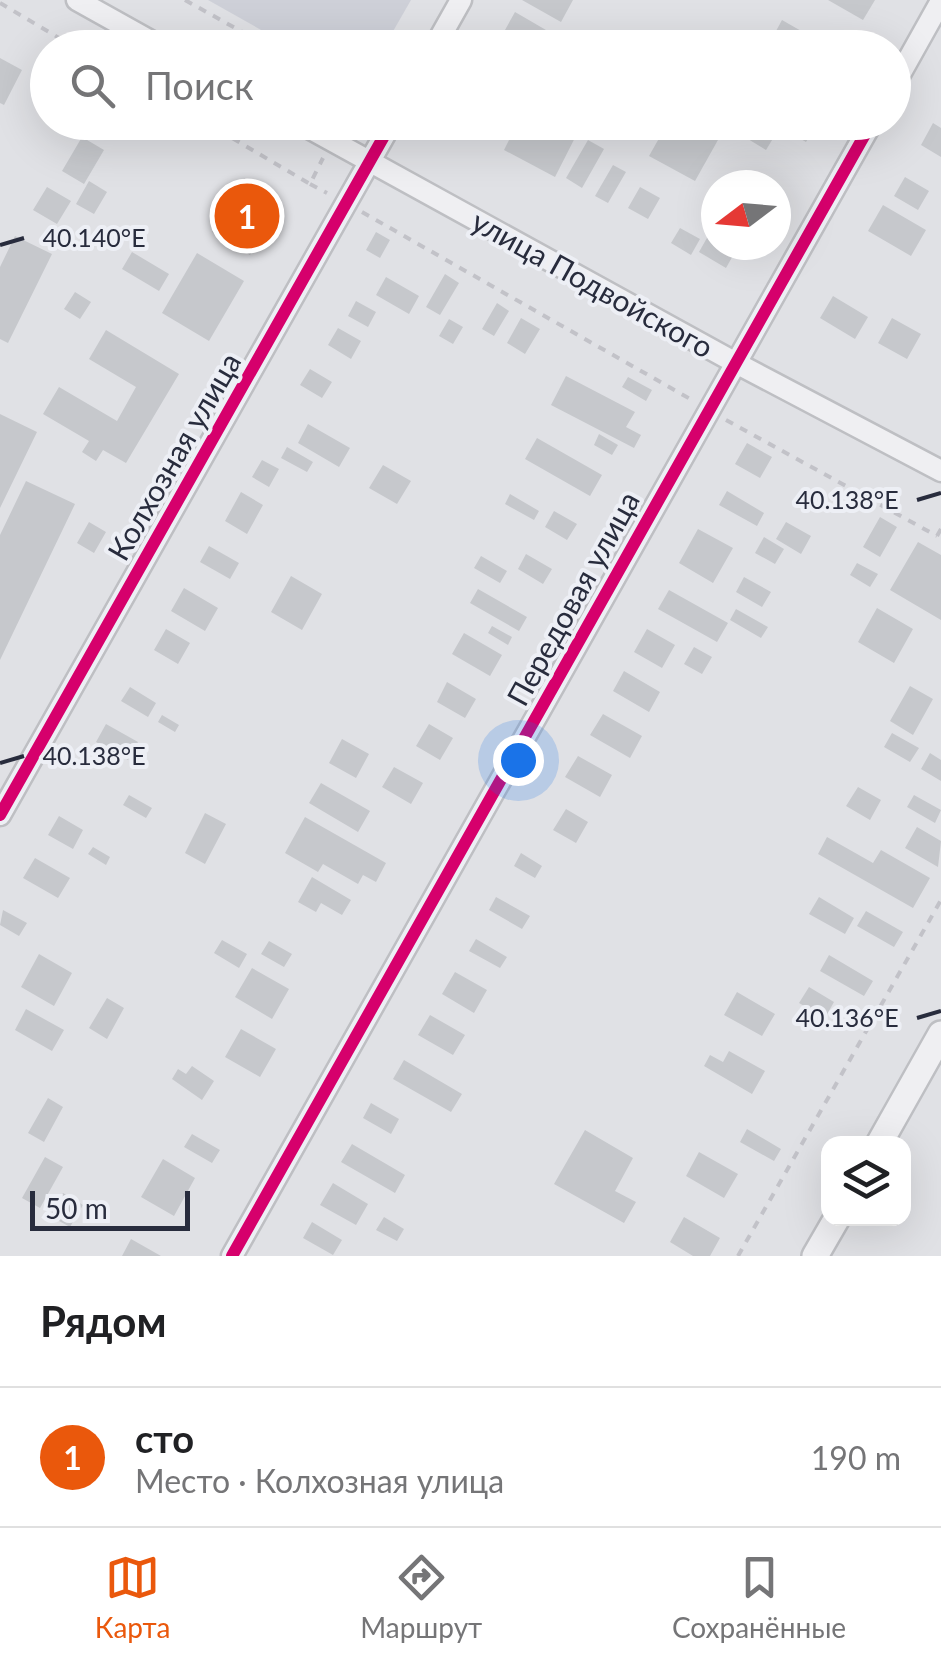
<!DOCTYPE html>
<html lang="ru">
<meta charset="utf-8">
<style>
body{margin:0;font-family:Lato,sans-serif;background:#f6f6f6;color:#202124}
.controls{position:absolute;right:30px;bottom:30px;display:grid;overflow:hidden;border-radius:20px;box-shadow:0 10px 40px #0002}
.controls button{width:90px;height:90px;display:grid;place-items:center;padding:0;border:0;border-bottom:2px solid #e0e0e0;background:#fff;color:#202124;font:50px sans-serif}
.compass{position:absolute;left:701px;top:170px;width:90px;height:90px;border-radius:50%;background:#fff;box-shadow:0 10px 40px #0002;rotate:254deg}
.scale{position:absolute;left:30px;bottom:25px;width:160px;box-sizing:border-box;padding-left:10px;border:5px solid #282c3d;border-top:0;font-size:28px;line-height:35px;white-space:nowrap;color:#282c3d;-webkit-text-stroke:8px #edeff5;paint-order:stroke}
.you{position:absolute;left:518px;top:760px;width:35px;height:35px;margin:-25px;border:8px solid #fff;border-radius:50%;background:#1a73e8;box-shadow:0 0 0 15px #1a73e833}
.badge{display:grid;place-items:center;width:65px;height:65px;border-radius:50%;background:#ea580c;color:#fff;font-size:32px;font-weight:700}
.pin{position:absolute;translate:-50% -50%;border:5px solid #fff;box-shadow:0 2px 10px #0006}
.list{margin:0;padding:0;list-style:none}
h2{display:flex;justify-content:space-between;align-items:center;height:130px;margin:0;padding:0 40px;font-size:42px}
h2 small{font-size:32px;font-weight:400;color:#757577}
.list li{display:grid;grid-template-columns:65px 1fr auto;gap:30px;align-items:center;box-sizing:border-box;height:140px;padding:0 40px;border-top:2px solid #e0e0e0}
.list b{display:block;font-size:38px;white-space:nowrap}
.list p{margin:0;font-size:32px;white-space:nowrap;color:#757577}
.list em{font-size:32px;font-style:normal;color:#757577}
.icon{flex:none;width:55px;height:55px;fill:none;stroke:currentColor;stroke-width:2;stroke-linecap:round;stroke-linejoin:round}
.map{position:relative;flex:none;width:941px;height:1256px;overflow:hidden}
.search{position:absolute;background:#fff;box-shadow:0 10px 40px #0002;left:30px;right:30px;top:30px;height:110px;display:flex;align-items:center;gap:25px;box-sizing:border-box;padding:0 35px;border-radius:55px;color:#757577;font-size:38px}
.sheet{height:270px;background:#fff}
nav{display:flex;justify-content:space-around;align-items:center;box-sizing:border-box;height:140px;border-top:2px solid #e0e0e0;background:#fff;font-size:28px;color:#757577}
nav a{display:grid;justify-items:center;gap:5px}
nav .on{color:#ea580c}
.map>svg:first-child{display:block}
.built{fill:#ced0d8}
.building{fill:#c6c8cc}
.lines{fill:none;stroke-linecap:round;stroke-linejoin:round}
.minor-casing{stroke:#bebfc3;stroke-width:25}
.tertiary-casing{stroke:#bebfc3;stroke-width:30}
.path{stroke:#c2c2c8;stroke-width:4;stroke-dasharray:8 8;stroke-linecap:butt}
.minor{stroke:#efeff2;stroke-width:20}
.tertiary{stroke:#efeff2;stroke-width:25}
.cycleway-casing{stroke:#edeff5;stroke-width:19}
.cycleway{stroke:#d6006c;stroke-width:12}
.ticks{fill:none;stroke:#282c3d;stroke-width:4}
.labels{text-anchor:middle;stroke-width:8;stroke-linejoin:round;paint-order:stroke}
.street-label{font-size:30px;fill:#282c3d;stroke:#edeff5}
.ticks-label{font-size:25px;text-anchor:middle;fill:#282c3d;stroke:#edeff5;stroke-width:8;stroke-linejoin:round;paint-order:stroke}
</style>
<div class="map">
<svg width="941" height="1256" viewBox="0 0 941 1256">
<rect width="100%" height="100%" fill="#e0e1e5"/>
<!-- built -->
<path class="built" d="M208,0H411L384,47L293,48Z"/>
<!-- building -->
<path class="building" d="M522,0H573L561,22Z
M828,0H875L863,20Z
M515,12L546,30L537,48L505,30Z
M782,20L803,32L797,42L776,31Z
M822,31L851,48H813Z
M0,58L22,70L4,105L0,103Z
M518,122H583L555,177L504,150Z
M598,122H626L616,139L596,127Z
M695,122H708L723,131L695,181L649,156L666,126L687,137Z
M720,122H818L806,142L780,127L766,150Z
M933,123L941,128V157L921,145Z
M82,137L104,150L84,184L62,171Z
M588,140L604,149L582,188L566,178Z
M613,165L626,172L608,203L595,196Z
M905,177L929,191L918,210L894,196Z
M244,178L282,201L250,255L212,232Z
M89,181L107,192L94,214L76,204Z
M47,187L71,201L57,224L33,210Z
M640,187L660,198L648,219L628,208Z
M883,205L926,230L911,256L868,231Z
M716,222V245H739L726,268L699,252Z
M680,228L700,239L691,255L671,243Z
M376,232L390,240L380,258L366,250Z
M15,236L52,254L8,343L0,339V267Z
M132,252L169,274L159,291L122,269Z
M197,253L244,281L209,341L162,313Z
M445,274L459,283L440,315L426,307Z
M386,277L419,296L409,314L376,295Z
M75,292L91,302L80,319L64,309Z
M833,296L868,317L855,339L820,318Z
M356,301L376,312L368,327L348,316Z
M497,303L509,311L494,336L482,329Z
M521,318L540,329L525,354L507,343Z
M892,318L921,334L907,359L878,343Z
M449,319L463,327L453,344L439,336Z
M338,328L361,341L351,359L328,345Z
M106,330L179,374L126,463L103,450L96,461L82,452L89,441L43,414L59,387L117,421L136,387L89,359Z
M310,369L332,382L322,398L300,385Z
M566,376L635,412L626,427L641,435L634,448L551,405Z
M628,377L652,390L646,401L622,387Z
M0,414L37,432L0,508Z
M308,424L350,448L339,467L298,443Z
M599,434L618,445L612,455L594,445Z
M537,438L602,475L590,496L525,459Z
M747,443L772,457L760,478L735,464Z
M287,447L313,462L307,472L281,458Z
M262,460L279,469L269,487L252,477Z
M383,465L411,481L397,504L369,488Z
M26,481L75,504L0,660V535Z
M727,491L764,513L757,526L719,505Z
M241,492L263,505L247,534L225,521Z
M510,494L539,511L534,520L505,504Z
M554,511L577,524L567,540L545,527Z
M880,517L897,527L880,557L863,547Z
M89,522L106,532L94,553L77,543Z
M786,522L811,536L801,554L776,539Z
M698,529L733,548L713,583L679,563Z
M764,537L784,549L775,564L755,553Z
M918,542L941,555V620L890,590Z
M209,546L239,563L230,579L200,562Z
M526,554L552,569L543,584L518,569Z
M481,556L507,571L500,583L474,568Z
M857,563L878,574L870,587L850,575Z
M291,576L322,594L302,630L271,612Z
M744,577L771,592L762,607L736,592Z
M184,588L218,608L205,631L171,611Z
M478,589L527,617L519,631L470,603Z
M669,590L728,623L717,642L658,609Z
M877,608L913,629L894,663L858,642Z
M736,609L768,627L761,638L730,620Z
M492,626L512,637L508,645L488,633Z
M166,629L190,643L178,664L154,650Z
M647,629L675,645L662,668L634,652Z
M464,633L502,655L490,676L452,654Z
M694,647L712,657L702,674L684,664Z
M624,671L660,692L649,712L613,691Z
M447,682L476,699L465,718L437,702Z
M910,686L933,699L913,735L890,721Z
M130,687L156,703L148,717L121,701Z
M603,714L642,736L630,758L590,735Z
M162,715L179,725L175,732L158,722Z
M106,724L138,742L128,760L96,742Z
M429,724L453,738L440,760L416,746Z
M892,733L919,748L910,762L884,747Z
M342,739L369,754L356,778L329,763Z
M930,753L941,760V781L921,769Z
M578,756L612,775L600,797L565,777Z
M394,767L423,783L411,804L382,787Z
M321,783L370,811L358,832L309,803Z
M858,787L881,800L870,820L846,806Z
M129,795L152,808L146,818L123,805Z
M914,795L941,810L935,823L907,807Z
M566,809L588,822L576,843L553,830Z
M205,813L226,824L205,864L185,853Z
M59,816L83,830L73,849L48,835Z
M305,817L386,863L376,882L363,875L358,884L323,864L318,872L285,853Z
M917,827L941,841L938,867L905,848Z
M827,837L873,863L881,850L930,878L913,908L818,854Z
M93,847L110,857L106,865L88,854Z
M521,853L542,866L535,878L514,866Z
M35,858L70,878L58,898L23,878Z
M312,877L351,900L342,915L321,903L316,912L298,902Z
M496,897L530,916L522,929L489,910Z
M819,897L854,918L845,934L809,914Z
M3,910L27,923L19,936L0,925Z
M866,911L903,932L894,947L857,926Z
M476,939L507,957L500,968L469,951Z
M222,940L247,954L239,968L214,953Z
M269,941L292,954L284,967L261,954Z
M39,954L72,973L54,1006L21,987Z
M829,955L873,981L864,996L820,971Z
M252,968L289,989L272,1019L235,997Z
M455,972L487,990L474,1013L442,994Z
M809,987L834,1002L825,1018L799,1003Z
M737,992L775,1014L762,1036L724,1015Z
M107,998L124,1008L107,1039L89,1028Z
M26,1009L64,1030L52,1051L15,1030Z
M430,1015L465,1035L453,1055L418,1035Z
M241,1029L276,1049L260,1077L225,1057Z
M729,1051L765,1071L752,1094L704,1066L710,1055L723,1062Z
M404,1060L462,1094L451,1112L393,1079Z
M192,1066L214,1081L202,1100L172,1079L178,1069L186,1074Z
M48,1098L63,1107L44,1142L28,1133Z
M371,1103L399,1119L391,1134L363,1118Z
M747,1129L781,1149L774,1161L740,1142Z
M585,1130L633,1158L615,1191L636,1202L624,1223L554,1184Z
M192,1134L220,1150L212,1163L184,1147Z
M352,1144L405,1175L395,1193L341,1162Z
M699,1152L738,1174L724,1198L686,1176Z
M45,1157L63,1167L40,1208L22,1198Z
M163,1159L195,1178L174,1216L141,1197Z
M333,1183L368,1204L356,1225L320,1205Z
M63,1193L83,1205L70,1227L50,1216Z
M384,1217L404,1229L397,1241L376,1230Z
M684,1217L720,1238L710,1256H693L670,1242Z
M312,1222L342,1240L333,1255L303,1238Z
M131,1239L161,1256H122Z"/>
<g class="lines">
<!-- minor casing -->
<g class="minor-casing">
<path id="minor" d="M77,0L163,48
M434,48L461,0
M894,85L941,1
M298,122L736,363L941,471
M0,815L392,122
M232,1256L872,122"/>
</g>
<!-- tertiary casing -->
<g class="tertiary-casing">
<path id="tertiary" d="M879,1144L941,1034
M815,1256L837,1218"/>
</g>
<!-- path -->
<path class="path" d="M185,0L271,48
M0,3L76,48
M205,122L310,184L323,158
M310,184L327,193
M362,212L692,400
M726,420L937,536
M941,529L937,536L941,538
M738,1256L941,900"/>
<!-- minor -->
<use href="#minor" class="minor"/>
<!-- tertiary -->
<use href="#tertiary" class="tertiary"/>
<!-- cycleway casing -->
<g class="cycleway-casing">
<path id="cycleway" d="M0,815L392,122
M232,1256L872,122"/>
</g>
<!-- cycleway -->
<use href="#cycleway" class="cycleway"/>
</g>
<!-- ticks -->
<path class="ticks" d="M0,245L24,238M917,500L941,493M0,763L24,756M917,1018L941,1011"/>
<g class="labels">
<!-- street labels -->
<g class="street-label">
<text transform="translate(592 285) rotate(29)" y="10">улица Подвойского</text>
<text transform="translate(175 457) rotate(-60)" y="10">Колхозная улица</text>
<text transform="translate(574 599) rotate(-61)" y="10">Передовая улица</text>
</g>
</g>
<g class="ticks-label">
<text x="94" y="247">40.140°E</text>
<text x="847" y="509">40.138°E</text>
<text x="94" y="765">40.138°E</text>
<text x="847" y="1027">40.136°E</text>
</g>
</svg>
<div class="controls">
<button><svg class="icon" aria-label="layers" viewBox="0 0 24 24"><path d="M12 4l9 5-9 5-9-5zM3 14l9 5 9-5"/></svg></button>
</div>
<svg class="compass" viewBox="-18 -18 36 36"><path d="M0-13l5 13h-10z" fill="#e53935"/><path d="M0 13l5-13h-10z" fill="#757577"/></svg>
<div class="scale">50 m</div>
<div class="you"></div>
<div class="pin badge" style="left:247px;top:216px">1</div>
<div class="search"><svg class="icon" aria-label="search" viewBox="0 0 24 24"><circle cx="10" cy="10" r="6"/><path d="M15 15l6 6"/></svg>Поиск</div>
</div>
<section class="sheet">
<h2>Рядом<small></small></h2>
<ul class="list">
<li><span class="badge">1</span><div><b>сто</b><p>Место · Колхозная улица</p></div><em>190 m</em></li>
</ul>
</section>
<nav>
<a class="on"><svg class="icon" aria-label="map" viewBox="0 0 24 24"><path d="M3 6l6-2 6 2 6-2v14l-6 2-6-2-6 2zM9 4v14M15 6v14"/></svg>Карта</a>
<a><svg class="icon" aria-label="directions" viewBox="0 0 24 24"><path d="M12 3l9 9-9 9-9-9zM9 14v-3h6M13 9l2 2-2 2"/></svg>Маршрут</a>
<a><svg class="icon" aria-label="saved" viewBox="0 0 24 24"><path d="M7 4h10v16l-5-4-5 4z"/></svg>Сохранённые</a>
</nav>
